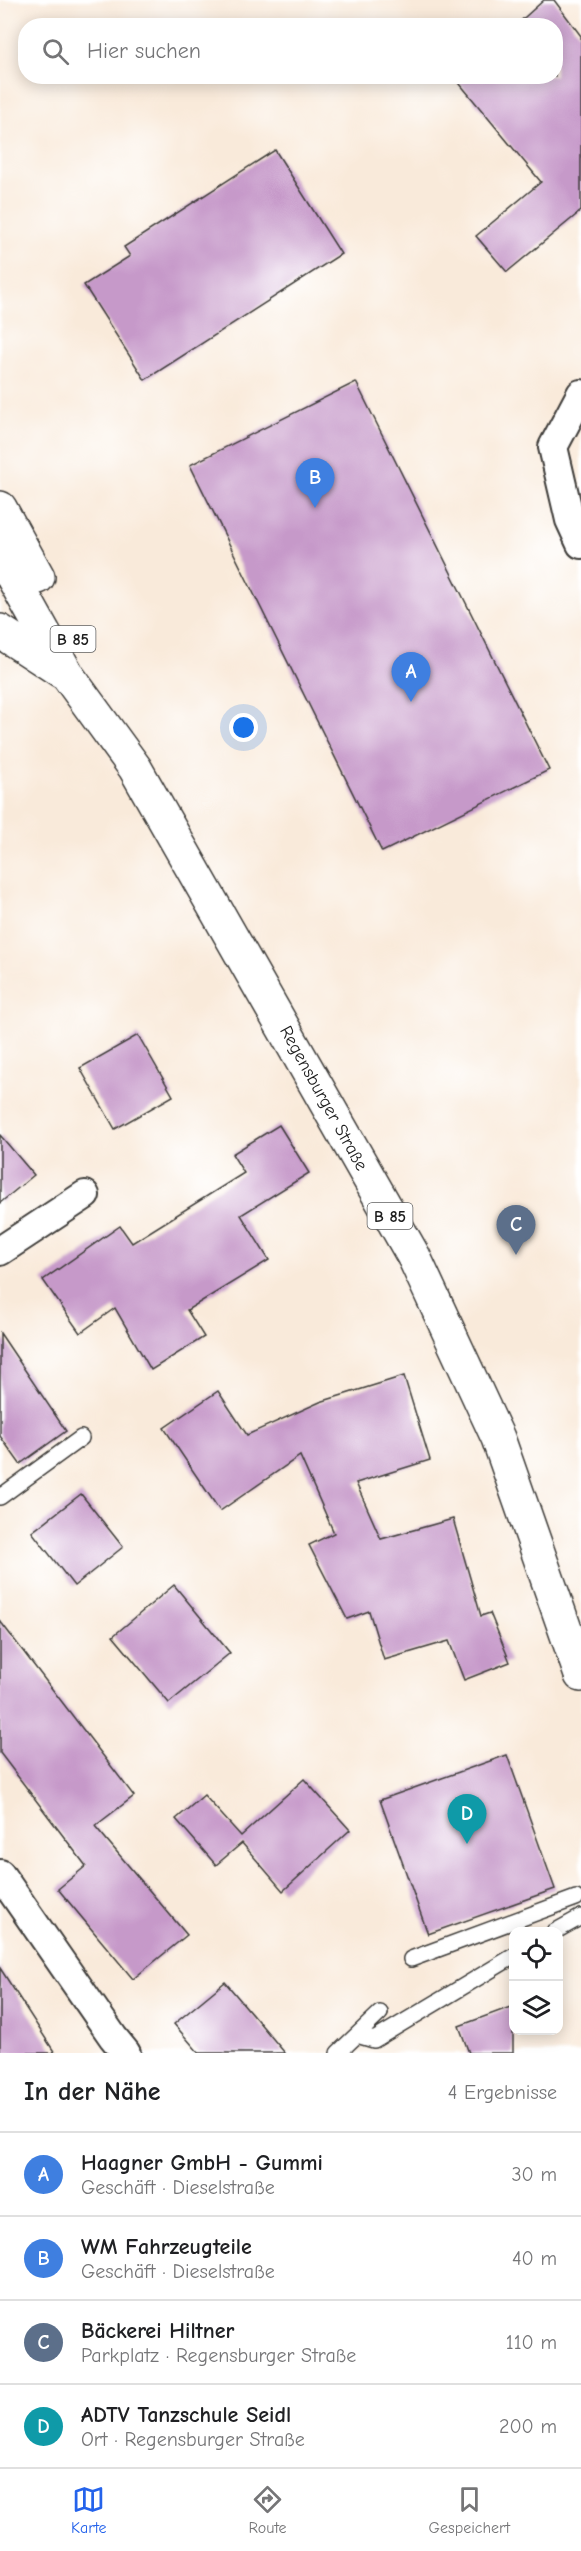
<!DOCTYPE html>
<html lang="de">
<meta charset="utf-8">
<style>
body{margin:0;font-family:"Comic Neue",sans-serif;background:#f2f2f2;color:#202124}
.controls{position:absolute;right:18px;bottom:18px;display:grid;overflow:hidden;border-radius:12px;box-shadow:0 3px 15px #0003}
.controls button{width:54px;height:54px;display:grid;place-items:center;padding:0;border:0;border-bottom:2px solid #e0e0e0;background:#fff;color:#202124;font:30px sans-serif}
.you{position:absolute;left:244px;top:728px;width:21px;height:21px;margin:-15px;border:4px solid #fff;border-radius:50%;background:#1a73e8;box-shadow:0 0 0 9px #1a73e833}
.badge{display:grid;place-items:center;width:39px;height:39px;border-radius:50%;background:#2563eb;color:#fff;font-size:20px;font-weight:700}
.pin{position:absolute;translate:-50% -50px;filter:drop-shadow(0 2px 3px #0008)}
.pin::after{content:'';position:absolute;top:32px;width:21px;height:18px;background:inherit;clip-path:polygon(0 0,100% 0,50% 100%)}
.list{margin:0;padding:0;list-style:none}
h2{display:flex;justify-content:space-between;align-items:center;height:78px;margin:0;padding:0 24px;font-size:26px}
h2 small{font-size:20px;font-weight:400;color:#757577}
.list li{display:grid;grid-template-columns:39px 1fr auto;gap:18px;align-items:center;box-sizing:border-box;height:84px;padding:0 24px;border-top:2px solid #e0e0e0}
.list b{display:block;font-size:22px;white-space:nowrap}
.list p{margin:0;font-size:20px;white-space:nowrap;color:#757577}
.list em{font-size:20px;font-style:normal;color:#757577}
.icon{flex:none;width:33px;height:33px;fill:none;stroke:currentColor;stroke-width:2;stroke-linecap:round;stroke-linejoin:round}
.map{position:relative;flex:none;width:581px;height:2053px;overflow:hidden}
.search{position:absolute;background:#fff;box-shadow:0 3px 15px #0003;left:18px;right:18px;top:18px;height:66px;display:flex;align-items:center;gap:15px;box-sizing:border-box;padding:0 21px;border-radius:24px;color:#757577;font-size:22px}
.sheet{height:414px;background:#fff}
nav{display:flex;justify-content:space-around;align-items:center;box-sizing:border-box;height:84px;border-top:2px solid #e0e0e0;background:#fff;font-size:16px;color:#757577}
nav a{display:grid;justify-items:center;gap:3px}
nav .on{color:#2563eb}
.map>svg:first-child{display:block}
.building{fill:#c699c9}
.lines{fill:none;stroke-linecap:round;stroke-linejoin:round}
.service-casing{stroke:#3d3b38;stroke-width:18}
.minor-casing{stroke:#3d3b38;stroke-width:32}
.primary-casing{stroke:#3d3b38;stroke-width:36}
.service{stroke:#fff;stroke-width:15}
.minor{stroke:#fff;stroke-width:28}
.primary{stroke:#fff;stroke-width:33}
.labels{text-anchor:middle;stroke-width:4.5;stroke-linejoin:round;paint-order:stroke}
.shield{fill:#fff;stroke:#606060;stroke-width:1.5}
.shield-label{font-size:16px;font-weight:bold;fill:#1c1c1c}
.street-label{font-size:18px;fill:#1c1c1c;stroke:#fff}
</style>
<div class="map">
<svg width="581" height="2053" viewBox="0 0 581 2053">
<rect width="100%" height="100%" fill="#fff"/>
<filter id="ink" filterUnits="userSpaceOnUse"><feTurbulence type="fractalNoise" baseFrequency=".0167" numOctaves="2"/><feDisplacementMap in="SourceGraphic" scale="12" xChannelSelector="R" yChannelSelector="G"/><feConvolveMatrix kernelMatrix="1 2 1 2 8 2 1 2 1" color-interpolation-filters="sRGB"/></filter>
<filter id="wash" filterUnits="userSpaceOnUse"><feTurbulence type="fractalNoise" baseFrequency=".008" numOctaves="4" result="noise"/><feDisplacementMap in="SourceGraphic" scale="24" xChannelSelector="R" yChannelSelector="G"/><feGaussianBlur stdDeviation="1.35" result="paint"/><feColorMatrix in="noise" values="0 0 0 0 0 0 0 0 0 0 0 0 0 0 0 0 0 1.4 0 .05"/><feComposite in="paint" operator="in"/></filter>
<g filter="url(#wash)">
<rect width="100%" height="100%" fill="#f9eada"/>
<g id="blocks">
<!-- building -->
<path class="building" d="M544,0H554L581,36V211L507,272L476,236L541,182L455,78L555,76V26H515Z
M275,150L341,254L145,380L84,285L130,256L124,247Z
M356,382L549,770L382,852L190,465Z
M138,1035L173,1096L115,1129L80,1068Z
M279,1125L309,1173L241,1215L269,1260L187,1310L204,1337L151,1370L115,1308L80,1333L43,1280L120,1226L132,1243L244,1173L232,1154Z
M0,1135L34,1175L0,1203Z
M0,1333L66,1431L20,1464L0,1436Z
M404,1376L430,1460L356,1483L381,1539L453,1519L481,1616L490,1613L510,1662L464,1680L449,1641L384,1660L369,1611L347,1619L309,1545L334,1533L300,1456L220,1511L164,1428L218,1391L247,1435L320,1402Z
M81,1494L123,1547L74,1586L32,1532Z
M174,1585L230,1653L169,1703L113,1636Z
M0,1621L134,1796L95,1826L187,1935L133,1979L58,1889L86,1866L0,1753Z
M507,1755L555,1889L428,1934L380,1800Z
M304,1779L350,1830L283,1891L242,1843L216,1865L176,1819L204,1795L241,1836Z
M0,1968L55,2053H0Z
M225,1982L285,2053H199L174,2024Z
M513,2006V2053H469L459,2026Z"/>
</g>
</g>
<g filter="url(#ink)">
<use href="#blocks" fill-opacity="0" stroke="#3d3b38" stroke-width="1.5"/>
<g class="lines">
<!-- service casing -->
<g class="service-casing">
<path id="service" d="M0,1497L81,1438
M554,1932L581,1917
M411,1959L576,1898
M357,2035L374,2040L514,1956
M338,2053L380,2013"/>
</g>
<!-- minor casing -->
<g class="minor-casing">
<path id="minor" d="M581,394L553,447L570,520L581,544
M0,1251L85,1195
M0,1874L113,2037L126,2053"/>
</g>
<!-- primary casing -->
<g class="primary-casing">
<path id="primary" d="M0,508L38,577
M0,554L68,676L135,768L414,1257L498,1438L581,1675
M0,631L61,671"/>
</g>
<!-- service -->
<use href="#service" class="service"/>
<!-- minor -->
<use href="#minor" class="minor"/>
<!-- primary -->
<use href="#primary" class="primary"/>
</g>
</g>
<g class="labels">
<!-- shield labels -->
<g class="shield">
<rect x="50.5" y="626" width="45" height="26" rx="4.5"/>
<rect x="367.5" y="1203" width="45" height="26" rx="4.5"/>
</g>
<g class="shield-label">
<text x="73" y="645">B 85</text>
<text x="390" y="1222">B 85</text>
</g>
<!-- street labels -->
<g class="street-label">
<text transform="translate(324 1098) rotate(61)" y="6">Regensburger Straße</text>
</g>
</g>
</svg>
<div class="controls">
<button><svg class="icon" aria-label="locate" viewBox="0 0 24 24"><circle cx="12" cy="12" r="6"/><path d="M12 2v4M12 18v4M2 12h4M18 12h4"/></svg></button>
<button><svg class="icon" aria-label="layers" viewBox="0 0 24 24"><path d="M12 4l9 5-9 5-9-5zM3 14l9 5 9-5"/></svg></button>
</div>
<div class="you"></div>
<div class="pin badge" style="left:411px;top:702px;background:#3f7fe0">A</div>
<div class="pin badge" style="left:315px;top:508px;background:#3f7fe0">B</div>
<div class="pin badge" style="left:516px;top:1255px;background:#5c6f8a">C</div>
<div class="pin badge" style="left:467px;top:1844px;background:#0f9aa8">D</div>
<div class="search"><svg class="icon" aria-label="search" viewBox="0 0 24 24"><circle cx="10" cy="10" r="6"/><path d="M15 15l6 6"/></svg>Hier suchen</div>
</div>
<section class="sheet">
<h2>In der Nähe<small>4 Ergebnisse</small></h2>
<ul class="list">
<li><span class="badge" style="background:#3f7fe0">A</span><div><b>Haagner GmbH - Gummi</b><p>Geschäft · Dieselstraße</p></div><em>30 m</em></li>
<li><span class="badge" style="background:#3f7fe0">B</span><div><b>WM Fahrzeugteile</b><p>Geschäft · Dieselstraße</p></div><em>40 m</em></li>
<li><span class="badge" style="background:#5c6f8a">C</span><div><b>Bäckerei Hiltner</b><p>Parkplatz · Regensburger Straße</p></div><em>110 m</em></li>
<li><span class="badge" style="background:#0f9aa8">D</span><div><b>ADTV Tanzschule Seidl</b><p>Ort · Regensburger Straße</p></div><em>200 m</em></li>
</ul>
</section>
<nav>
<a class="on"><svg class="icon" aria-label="map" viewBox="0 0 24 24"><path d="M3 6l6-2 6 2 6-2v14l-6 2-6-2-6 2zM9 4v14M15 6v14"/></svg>Karte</a>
<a><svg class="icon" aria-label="directions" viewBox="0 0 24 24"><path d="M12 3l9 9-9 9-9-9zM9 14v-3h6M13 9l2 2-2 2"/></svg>Route</a>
<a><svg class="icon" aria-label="saved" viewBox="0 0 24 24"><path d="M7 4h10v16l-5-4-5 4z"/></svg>Gespeichert</a>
</nav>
